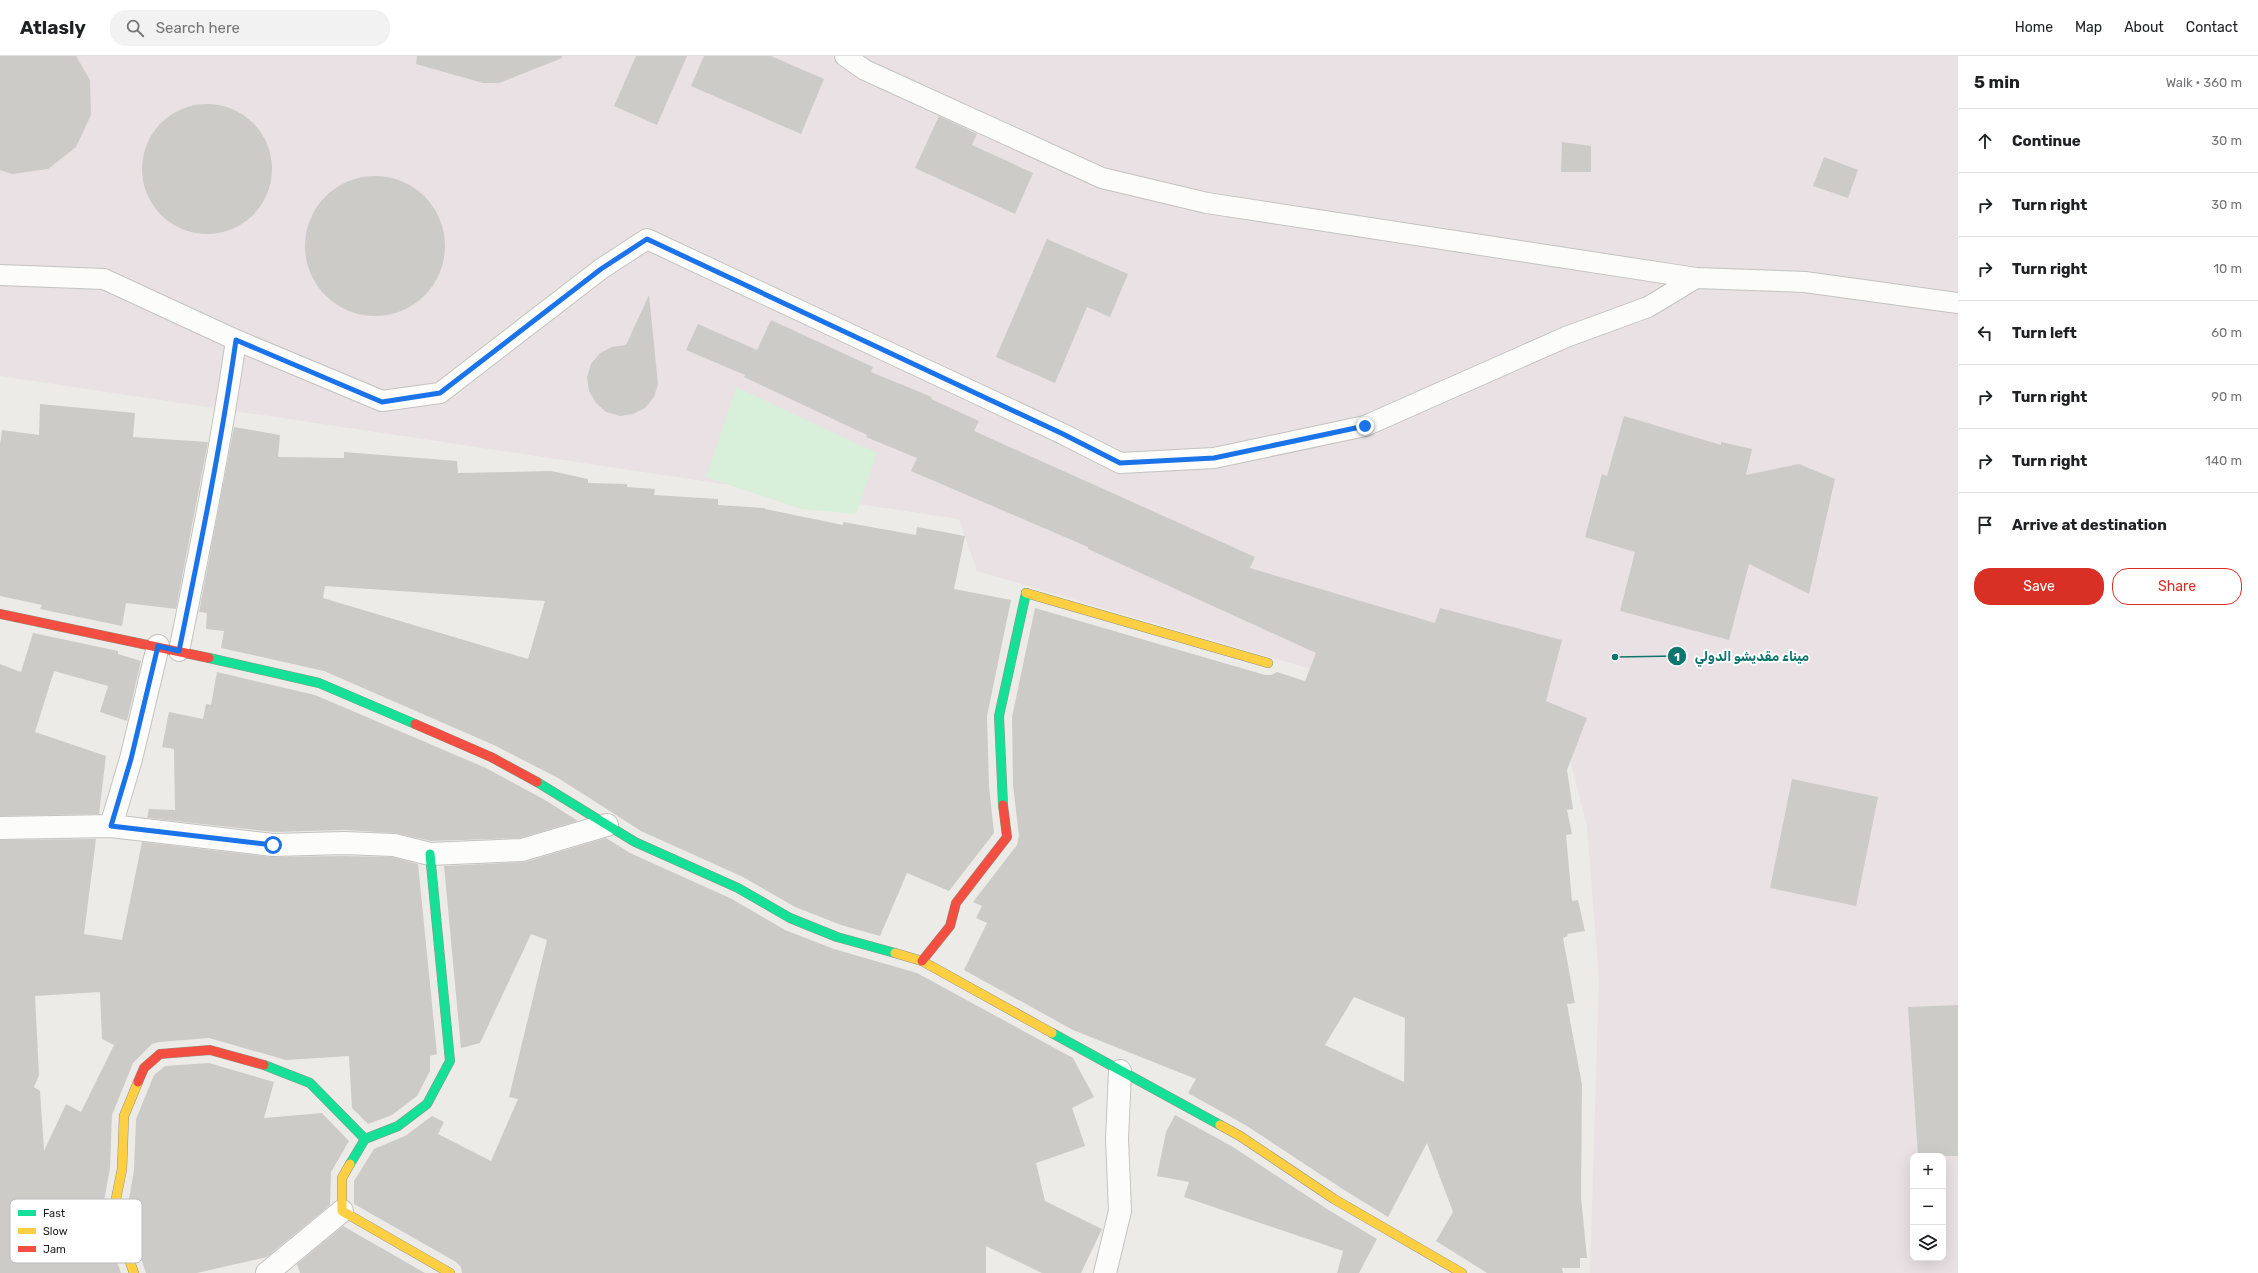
<!DOCTYPE html>
<meta charset="utf-8">
<style>
body{margin:0;font-family:Rubik,"Noto Sans Arabic",sans-serif;background:#f2f2f2;color:#202124}
.controls{position:absolute;right:12px;bottom:12px;display:grid;overflow:hidden;border-radius:8px;box-shadow:0 4px 16px #0002}
.controls button{width:36px;height:36px;display:grid;place-items:center;padding:0;border:0;border-bottom:1px solid #e0e0e0;background:#fff;color:#202124;font:20px sans-serif}
.stop{position:absolute;width:12px;height:12px;margin:-9px;border:3px solid #1a73e8;border-radius:50%;background:#fff}
.stop.end{background:#1a73e8;border-color:#fff;box-shadow:0 1px 4px #0008}
.list{margin:0;padding:0;list-style:none}
h2{display:flex;justify-content:space-between;align-items:center;height:52px;margin:0;padding:0 16px;font-size:17px}
h2 small{font-size:13px;font-weight:400;color:#757577}
.list li{display:grid;grid-template-columns:26px 1fr auto;gap:12px;align-items:center;box-sizing:border-box;height:64px;padding:0 16px;border-top:1px solid #e0e0e0}
.list b{display:block;font-size:15px;white-space:nowrap}
.list em{font-size:13px;font-style:normal;color:#757577}
.actions{display:flex;gap:8px;padding:12px 16px}
.actions a{flex:1;padding:9px 0;border:1px solid #d93025;border-radius:16px;text-align:center;font-size:14px;color:#d93025}
.actions .main{background:#d93025;color:#fff}
.icon{flex:none;width:22px;height:22px;fill:none;stroke:currentColor;stroke-width:2;stroke-linecap:round;stroke-linejoin:round}
.map{position:relative;flex:none;width:1958px;height:1217px;overflow:hidden}
header{display:flex;align-items:center;gap:24px;box-sizing:border-box;height:56px;padding:0 20px;background:#fff;border-bottom:1px solid #e0e0e0}
header strong{font-size:19px}
nav{display:flex;gap:22px;margin-inline-start:auto;font-size:14px}
.search{width:280px;height:36px;background:#f2f2f2;display:flex;align-items:center;gap:10px;box-sizing:border-box;padding:0 14px;border-radius:16px;color:#757577;font-size:15px}
main{display:flex}
aside{flex:1;background:#fff}
.map>svg:first-child{display:block}
.industrial{fill:#e9e1e4;fill-rule:evenodd}
.park{fill:#d8efda}
.building{fill:#cdcbc8;fill-rule:evenodd}
.lines{fill:none;stroke-linecap:round;stroke-linejoin:round}
.lane-casing{stroke:#c3c3c1;stroke-width:22}
.street-casing{stroke:#c3c3c1;stroke-width:24}
.fast-casing{stroke:#909481;stroke-width:10}
.slow-casing{stroke:#909481;stroke-width:10}
.jam-casing{stroke:#909481;stroke-width:10}
.lane{stroke:#fcfcfb;stroke-width:20}
.street{stroke:#fcfcfb;stroke-width:22}
.fast{stroke:#16e098;stroke-width:9}
.slow{stroke:#ffcf43;stroke-width:9}
.jam{stroke:#f24e42;stroke-width:9}
.route{stroke:#1a73e8;stroke-width:5}
.key{fill:#fff;stroke:#bcbcbc;stroke-width:1}
.key-label{font-size:11px;fill:#1e1e1e}
.leader{fill:none;stroke:#0f766e;stroke-width:1.5}
.callout-dot{fill:#0f766e;stroke:#fff;stroke-width:1.5}
.mark-label{font-size:12px;text-anchor:middle;font-weight:bold;fill:#fff}
.callout-label{font-size:13px;text-anchor:middle;font-weight:bold;fill:#0f766e;stroke:#fff;stroke-width:4;stroke-linejoin:round;paint-order:stroke}
</style>
<header>
<strong>Atlasly</strong>
<div class="search"><svg class="icon" aria-label="search" viewBox="0 0 24 24"><circle cx="10" cy="10" r="6"/><path d="M15 15l6 6"/></svg>Search here</div>
<nav><a>Home</a><a>Map</a><a>About</a><a>Contact</a></nav>
</header>
<main>
<div class="map">
<svg width="1958" height="1217" viewBox="0 0 1958 1217">
<rect width="100%" height="100%" fill="#ecebe7"/>
<!-- industrial -->
<path class="industrial" d="M0,0H1958V1217H1590L1599,923L1587,770L1566,688L977,515L959,463L0,320ZM1913,1100H1943V1202H1913Z"/>
<!-- park -->
<path class="park" d="M736,331L877,397L856,458L801,453L706,421Z"/>
<!-- building -->
<path class="building" d="M0,0H76L90,24L91,59L76,91L48,113L12,118L0,114Z
M417,0H562V2L499,27H483L416,8Z
M636,0H687L657,69L614,50Z
M704,0H771L824,23L801,78L691,30Z
M142 113a65 65 0 1 1 130 0a65 65 0 1 1-130 0Z
M939,60L977,78L972,89L1033,117L1015,158L915,112Z
M1562,86L1591,90V116H1561Z
M1824,101L1858,114L1848,142L1813,130Z
M305 190a70 70 0 1 1 140 0a70 70 0 1 1-140 0Z
M1047,183L1128,218L1110,261L1087,251L1055,327L996,301Z
M649,239L658,328L654,341L645,352L633,358L620,360L606,356L596,347L589,335L587,321L591,308L600,297L612,291L626,289Z
M771,264L873,311L871,316L932,341L931,343L979,365L974,375L1255,501L1250,512L1435,567L1440,552L1562,584L1546,645L1587,662L1567,714L1573,753L1567,754L1572,778L1566,779L1572,845L1578,844L1585,875L1567,878L1568,880L1563,882L1575,947L1567,948L1582,1029L1581,1141L1587,1202H1580V1212H1562L1563,1217H1487L1436,1185L1453,1156L1427,1087L1388,1161L1341,1132L1247,1070L1188,1037L1196,1023L1073,974L964,914L987,867L976,862L982,850L973,846L1017,789L1019,780L1013,729L1012,661L1035,552L1265,619H1271L1277,616L1305,625L1316,597L1088,493V491L911,415L917,402L866,381L867,379L744,321L745,319L686,294L698,268L757,294ZM1354,941L1405,962L1404,1026L1325,989Z
M40,348L135,357L133,381L208,386L176,553L126,547L122,570L40,553L42,549L0,540V389L2,374L39,379Z
M1624,360L1721,389V386L1752,393L1746,419L1799,408L1835,423L1809,538L1749,508L1729,584L1620,555L1635,496L1585,481L1602,418L1607,420Z
M234,371L280,379L278,401L344,402V396L457,405L458,417L551,415L588,423V427L627,428V431L655,433L654,439L718,443V449L765,452V453L843,469V466L916,479L917,471L965,480L954,533L1011,544L987,660L989,730L994,777L949,835L907,817L880,880L841,869L795,851L743,821L641,775L558,722L496,690L324,615L221,592L224,575L206,573L207,557L199,556ZM325,530L545,545L528,603L323,542Z
M33,577L118,595V598L141,605L127,665L100,656L108,630L54,615L35,676L106,700L99,758L0,760V608L21,616Z
M217,616L315,639L486,712L545,744L578,765L520,782L431,785L395,777L344,774L274,776L147,762L149,753L175,754L174,693L162,691L169,656L203,663L206,648L211,649Z
M1792,723L1878,741L1856,850L1770,832Z
M606,782L630,797L732,843L785,874L834,893L917,917L1073,1002L1094,1041L1072,1052L1085,1090L1036,1107L1045,1145L1102,1173L1081,1217H1042L986,1190V1217H462L461,1211L456,1206L354,1148V1125L374,1093L405,1080L432,1060L444,1066L438,1078L491,1105L518,1043L509,1041L547,884L531,878L480,987L461,992L444,810L525,806Z
M96,783L84,878L122,884L142,786L272,801L344,800L392,801L418,808L437,998L430,1000V1015L417,1040L392,1059L368,1068L352,1052L349,1000L286,1004L209,982L159,986L152,988L133,1007L112,1059L110,1112L104,1145L110,1186L121,1217H0V784ZM100,936L102,983L114,989L81,1056L66,1048L44,1095L40,1035L34,1031L39,1019L35,940Z
M1958,949V1100H1918L1908,951Z
M209,1007L274,1026L264,1062L322,1057L349,1085L331,1116L330,1149L267,1201L197,1217H146L134,1181L129,1143L134,1114L136,1063L154,1019L165,1010Z
M1175,1059L1233,1091L1327,1153L1377,1183L1359,1217H1337L1343,1195L1184,1141L1189,1126L1157,1120L1166,1076Z
M343,1170L425,1217H300L297,1208Z"/>
<g class="lines">
<!-- lane casing -->
<g class="lane-casing">
<path id="lane" d="M845,0L865,14L1102,122L1207,147L1696,222L1805,226L1958,247
M0,219L104,223L236,284C221,389 200,492 179,595
M236,284L382,345L440,337L601,213L647,183L1063,378L1120,407L1214,402L1365,370L1566,281L1648,251L1696,222"/>
</g>
<!-- street casing -->
<g class="street-casing">
<path id="street" d="M111,770L131,703L158,590
M0,772L111,770L273,789L344,787L394,789L430,798L522,794L607,769
M267,1217L342,1155
M1105,1217L1120,1155L1117,1083L1120,1015"/>
</g>
<!-- fast casing -->
<g class="fast-casing">
<path id="fast" d="M209,602L319,627L415,668
M537,726L635,786L738,832L790,862L837,881L895,897
M1003,749L999,660L1026,537
M1052,977L1220,1069
M264,1009L310,1027L365,1083
M350,1108L365,1083L398,1070L427,1048L450,1005L430,798"/>
</g>
<!-- slow casing -->
<g class="slow-casing">
<path id="slow" d="M1026,537L1268,607
M895,897L922,905L1052,977
M1220,1069L1240,1080L1334,1143L1462,1217
M350,1108L342,1122V1155L450,1217
M134,1217L122,1184L116,1143L122,1113L124,1060L138,1026"/>
</g>
<!-- jam casing -->
<g class="jam-casing">
<path id="jam" d="M0,558L209,602
M415,668L491,701L537,726
M922,905L950,870L956,847L1007,781L1003,749
M138,1026L144,1012L160,998L210,994L264,1009"/>
</g>
<!-- lane -->
<use href="#lane" class="lane"/>
<!-- street -->
<use href="#street" class="street"/>
<!-- fast -->
<use href="#fast" class="fast"/>
<!-- slow -->
<use href="#slow" class="slow"/>
<!-- jam -->
<use href="#jam" class="jam"/>
</g>
<g class="lines">
<!-- route -->
<path class="route" d="M273,789L111,770L131,703L158,590L179,595C200,492 221,389 236,284L382,346L440,337L601,213L647,183L1063,378L1120,407L1214,402L1365,370"/>
</g>
<!-- legend -->
<rect x="10" y="1143" width="132" height="64" rx="6" class="key"/>
<rect x="18" y="1154" width="18" height="6" fill="#16e098"/>
<rect x="18" y="1172" width="18" height="6" fill="#ffcf43"/>
<rect x="18" y="1190" width="18" height="6" fill="#f24e42"/>
<g class="key-label">
<text x="43" y="1161">Fast</text>
<text x="43" y="1179">Slow</text>
<text x="43" y="1197">Jam</text>
</g>
<!-- callouts -->
<path class="leader" d="M1615 601L1677 600"/>
<g class="callout-dot">
<circle cx="1615" cy="601" r="4"/>
<circle cx="1677" cy="600" r="10"/>
</g>
<g class="mark-label">
<text x="1677" y="605">1</text>
</g>
<g class="callout-label">
<text x="1752" y="605">ميناء مقديشو الدولي</text>
</g>
</svg>
<div class="controls">
<button>+</button>
<button>−</button>
<button><svg class="icon" aria-label="layers" viewBox="0 0 24 24"><path d="M12 4l9 5-9 5-9-5zM3 14l9 5 9-5"/></svg></button>
</div>
<div class="stop" style="left:273px;top:789px"></div>
<div class="stop end" style="left:1365px;top:370px"></div>
</div>
<aside>
<h2>5 min<small>Walk · 360 m</small></h2>
<ul class="list">
<li><svg class="icon" aria-label="ahead" viewBox="0 0 24 24"><path d="M12 20V5M6 11l6-6 6 6"/></svg><div><b>Continue</b></div><em>30 m</em></li>
<li><svg class="icon" aria-label="right" viewBox="0 0 24 24"><path d="M7 20v-9h11M14 6l5 5-5 5"/></svg><div><b>Turn right</b></div><em>30 m</em></li>
<li><svg class="icon" aria-label="right" viewBox="0 0 24 24"><path d="M7 20v-9h11M14 6l5 5-5 5"/></svg><div><b>Turn right</b></div><em>10 m</em></li>
<li><svg class="icon" aria-label="left" viewBox="0 0 24 24"><path d="M17 20v-9H6M10 6l-5 5 5 5"/></svg><div><b>Turn left</b></div><em>60 m</em></li>
<li><svg class="icon" aria-label="right" viewBox="0 0 24 24"><path d="M7 20v-9h11M14 6l5 5-5 5"/></svg><div><b>Turn right</b></div><em>90 m</em></li>
<li><svg class="icon" aria-label="right" viewBox="0 0 24 24"><path d="M7 20v-9h11M14 6l5 5-5 5"/></svg><div><b>Turn right</b></div><em>140 m</em></li>
<li><svg class="icon" aria-label="arrive" viewBox="0 0 24 24"><path d="M6 21V4h12l-3 4 3 4H6"/></svg><div><b>Arrive at destination</b></div></li>
</ul>
<div class="actions"><a class="main">Save</a><a>Share</a></div>
</aside>
</main>
